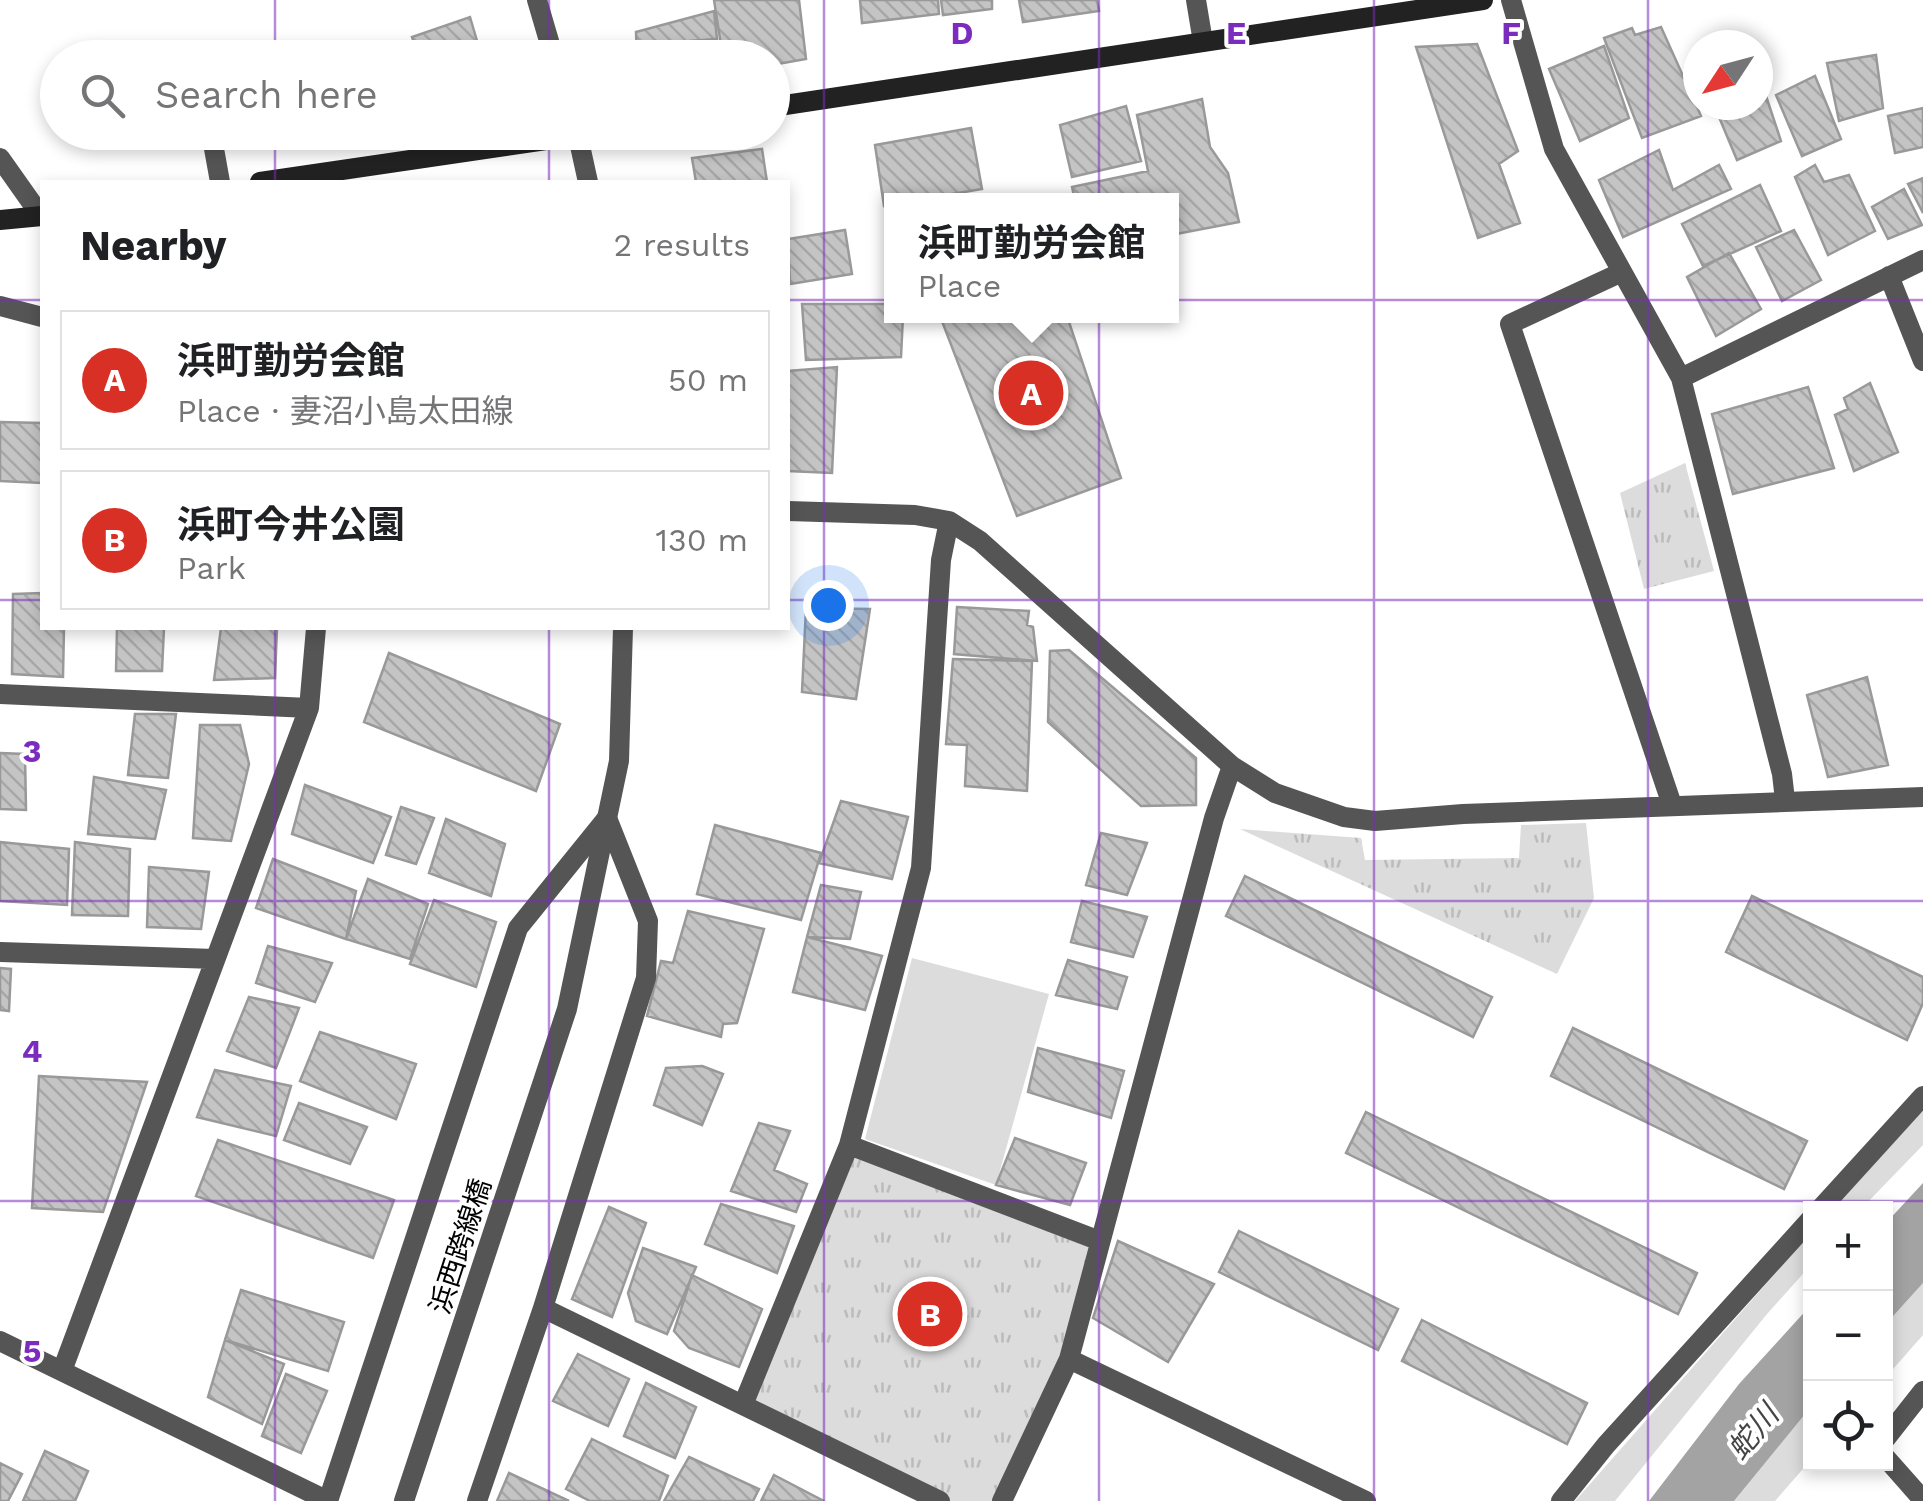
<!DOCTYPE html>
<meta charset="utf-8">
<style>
body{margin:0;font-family:"Work Sans","Noto Sans JP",sans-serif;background:#f2f2f2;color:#202124}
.controls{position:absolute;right:30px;bottom:30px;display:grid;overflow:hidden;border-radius:0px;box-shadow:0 5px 15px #0003}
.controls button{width:90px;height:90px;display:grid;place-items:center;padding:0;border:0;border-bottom:2px solid #e0e0e0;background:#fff;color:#202124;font:50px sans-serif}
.compass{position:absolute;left:1683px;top:30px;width:90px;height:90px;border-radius:50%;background:#fff;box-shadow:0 5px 15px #0003;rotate:234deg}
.you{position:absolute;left:828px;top:605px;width:35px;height:35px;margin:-25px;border:8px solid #fff;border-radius:50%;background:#1a73e8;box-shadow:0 0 0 15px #1a73e833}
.badge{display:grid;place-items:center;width:65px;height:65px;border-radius:50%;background:#d93025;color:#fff;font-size:32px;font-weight:700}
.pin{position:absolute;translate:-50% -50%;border:5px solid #fff;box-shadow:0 2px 10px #0006}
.popup{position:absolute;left:884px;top:193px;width:295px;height:130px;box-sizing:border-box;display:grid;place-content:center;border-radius:0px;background:#fff;filter:drop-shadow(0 2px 8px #0005);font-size:32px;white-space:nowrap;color:#757577}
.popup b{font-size:38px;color:#202124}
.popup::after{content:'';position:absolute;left:50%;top:100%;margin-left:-20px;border:20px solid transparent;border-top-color:#fff}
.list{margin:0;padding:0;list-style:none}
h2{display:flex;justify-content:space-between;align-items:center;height:130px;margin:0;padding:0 40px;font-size:42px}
h2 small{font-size:32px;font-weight:400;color:#757577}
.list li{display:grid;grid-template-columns:65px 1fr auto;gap:30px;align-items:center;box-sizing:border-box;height:140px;margin:0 20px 20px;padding:0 20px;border:2px solid #e0e0e0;border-radius:0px}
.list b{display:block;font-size:38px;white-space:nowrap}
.list p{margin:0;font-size:32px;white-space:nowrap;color:#757577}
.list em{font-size:32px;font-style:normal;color:#757577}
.icon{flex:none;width:55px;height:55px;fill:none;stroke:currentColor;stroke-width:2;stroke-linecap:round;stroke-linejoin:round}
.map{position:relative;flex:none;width:1923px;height:1501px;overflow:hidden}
.search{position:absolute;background:#fff;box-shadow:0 5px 15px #0003;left:40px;top:40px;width:750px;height:110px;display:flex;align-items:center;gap:25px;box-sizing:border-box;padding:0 35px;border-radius:55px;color:#757577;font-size:38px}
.panel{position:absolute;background:#fff;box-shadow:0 5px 15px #0003;left:40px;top:180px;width:750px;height:450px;border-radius:0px}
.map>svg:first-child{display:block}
.grass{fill:#dcdcdc}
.park{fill:url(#park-tufts)}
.water{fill:#a3a3a3}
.building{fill:url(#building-back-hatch);stroke:#999;stroke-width:2.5}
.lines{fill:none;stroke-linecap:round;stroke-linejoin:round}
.service{stroke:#555;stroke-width:20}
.minor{stroke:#555;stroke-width:20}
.tertiary{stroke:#555;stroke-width:20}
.secondary{stroke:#222;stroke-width:20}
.grid{fill:none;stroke:#7b2cbf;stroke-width:2.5;stroke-opacity:0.55}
.labels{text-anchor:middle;stroke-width:8;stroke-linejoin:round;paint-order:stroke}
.street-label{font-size:28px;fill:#000;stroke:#fff}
.water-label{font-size:30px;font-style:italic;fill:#444;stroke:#fff}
.grid-label{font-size:32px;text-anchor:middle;font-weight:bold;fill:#7b2cbf;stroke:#fff;stroke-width:8;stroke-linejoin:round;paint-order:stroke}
</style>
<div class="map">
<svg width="1923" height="1501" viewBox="0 0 1923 1501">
<defs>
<pattern id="park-tufts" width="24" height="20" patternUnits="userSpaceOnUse" patternTransform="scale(2.5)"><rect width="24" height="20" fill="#dcdcdc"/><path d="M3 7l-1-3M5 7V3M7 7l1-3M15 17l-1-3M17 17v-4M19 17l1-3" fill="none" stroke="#bbb"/></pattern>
<pattern id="building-back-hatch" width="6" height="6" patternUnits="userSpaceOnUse" patternTransform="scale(2.5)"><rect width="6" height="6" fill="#c4c4c4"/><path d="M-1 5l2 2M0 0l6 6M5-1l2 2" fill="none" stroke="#a7a7a7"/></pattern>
</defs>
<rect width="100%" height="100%" fill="#fff"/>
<!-- grass -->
<path class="grass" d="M912,958L1049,994L996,1185L865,1139Z
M1923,1111V1145L1862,1208H1833Z
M1810,1234V1266L1767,1314L1615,1501H1575Z
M1923,1283V1335L1886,1377V1324Z
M1810,1408V1461L1775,1501H1734Z"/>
<!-- park -->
<path class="park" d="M1685,463L1714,571L1644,589L1620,493Z
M1586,823L1594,898L1557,974L1240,829L1361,838L1365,860L1519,858L1521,825Z
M849,1145L1100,1241L1069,1359L1002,1501H940L743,1405Z"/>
<!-- water -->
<path class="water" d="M1923,1183V1283L1886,1324V1223Z
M1810,1306V1408L1734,1501H1649L1739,1384Z"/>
<!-- building -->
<path class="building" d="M714,0H799L806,59L772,65V58H723Z
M860,0H938L939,14L862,23Z
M941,0H992V9L943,15Z
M1019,0H1097L1099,11L1023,22Z
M714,11L717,39L690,41L691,58H637L636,32Z
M470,17L482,58H419L412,37Z
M1661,27L1701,116L1642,138L1604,38L1632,28L1635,35Z
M1477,44L1518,151L1499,164L1520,223L1478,238L1416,47Z
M1604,46L1629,118L1580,141L1549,69Z
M1876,55L1883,108L1839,121L1827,63Z
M1758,72L1781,141L1737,160L1714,105H1758Z
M1815,76L1841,139L1802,156L1776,95Z
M1202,99L1210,147L1228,173L1239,222L1171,235V200H1075L1072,187L1148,171L1137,115Z
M1126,106L1141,161L1072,177L1060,125Z
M1923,108V147L1895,153L1888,116Z
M971,128L982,189L917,200H891V205L884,206L875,145Z
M762,149L767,182H696L692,158Z
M1659,150L1673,190L1719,165L1731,189L1623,237L1599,180Z
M1815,165L1824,182L1849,175L1875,231L1828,255L1795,177Z
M1923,178V213L1908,184Z
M1760,185L1781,231L1703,266L1682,224Z
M1904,189L1922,225L1888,239L1872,207Z
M845,230L852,274L790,284L788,239Z
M1794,230L1821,280L1782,301L1756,247Z
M1729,253L1761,309L1716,336L1687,277Z
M802,304H891V316H903L901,357L806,360Z
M940,316H1067L1121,478L1017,516Z
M837,367L832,473L788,471V371Z
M1870,383L1898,452L1854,471L1835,415L1848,409L1844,398Z
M1808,387L1834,468L1733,494L1712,414Z
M0,422L42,423V483L0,481Z
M42,593V628H64L63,677L12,674L13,594Z
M957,607L1029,611L1027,625L1033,627L1037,661L954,654Z
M806,608L870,609L856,699L802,692Z
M117,628H164L162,671H116Z
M221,628H277L275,678L214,680Z
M1069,650L1196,758V805L1141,806L1048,722L1050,651Z
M389,653L560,724L536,791L364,722Z
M953,659L1032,661L1027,791L965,786L967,745L946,744Z
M1867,677L1888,765L1828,777L1807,695Z
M135,714H176L168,778L128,775Z
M200,725H240L249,764L231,841L193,838Z
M0,753L25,754L26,810L0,809Z
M94,777L166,790L155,839L88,834Z
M305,785L391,817L373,863L292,834Z
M841,801L908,817L892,879L819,863Z
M401,807L434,818L416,864L386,855Z
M446,819L505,844L491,896L429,873Z
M715,825L821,853L801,920L697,894Z
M1101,833L1147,843L1127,895L1086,885Z
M0,842L69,849L67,905L0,901Z
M75,842L130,849L128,916L72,915Z
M273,859L356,891L346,939L256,908Z
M149,867L209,872L201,929L147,927Z
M1245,876L1492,997L1473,1037L1226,916Z
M368,879L428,904L410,959L346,939Z
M821,885L861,892L850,939L807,937Z
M1752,896L1923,977V1003L1907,1040L1726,952Z
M434,900L496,922L476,987L410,964Z
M1082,901L1147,917L1133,957L1071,942Z
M688,911L764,929L737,1023L723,1024L721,1037L647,1016L661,961L673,963Z
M807,937L882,956L865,1010L793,992Z
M268,946L332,963L315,1002L256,983Z
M1068,960L1127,977L1117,1009L1056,995Z
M0,968L11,969L9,1011L0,1010Z
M249,997L299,1008L276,1068L227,1051Z
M1573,1028L1807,1141L1784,1189L1551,1076Z
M320,1032L416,1064L396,1119L300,1081Z
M1038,1048L1124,1071L1111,1118L1028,1092Z
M702,1066L723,1074L702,1125L654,1105L666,1068Z
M215,1070L291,1086L276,1136L197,1117Z
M39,1076L147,1082L103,1212L32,1208Z
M299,1103L367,1127L350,1164L284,1140Z
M1366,1112L1697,1273L1678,1314L1346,1153Z
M759,1123L790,1131L774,1170L807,1184L796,1212L731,1191Z
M1015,1138L1086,1163L1070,1205L996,1185Z
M218,1140L394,1200L373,1258L196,1196Z
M721,1204L794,1226L777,1273L705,1244Z
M609,1207L646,1223L612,1317L572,1299Z
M1239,1231L1398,1309L1378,1350L1219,1272Z
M1118,1241L1214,1284L1168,1362L1093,1318Z
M643,1248L696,1267L667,1334L636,1321L628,1293Z
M692,1275L762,1309L739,1367L689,1348L674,1331Z
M241,1290L344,1322L328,1371L225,1340Z
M1422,1320L1587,1403L1567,1444L1402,1361Z
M225,1340L284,1364L262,1424L208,1397Z
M578,1354L629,1379L608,1426L553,1401Z
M286,1374L327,1391L301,1453L262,1436Z
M646,1383L696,1407L675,1458L624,1436Z
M592,1439L668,1476L659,1501H590L566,1489Z
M45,1451L88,1471L75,1501H23Z
M689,1457L759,1489L753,1501H664Z
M0,1463L22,1474L8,1501H0Z
M509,1473L569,1501H497Z
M774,1475L824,1501H761Z"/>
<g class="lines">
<!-- service -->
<path class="service" d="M211,132L220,182"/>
<!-- minor -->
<path class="minor" d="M1196,0L1203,42
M1511,0L1554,149L1681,378L1782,774L1785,800
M0,158L41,216
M1622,272L1510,324L1672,805
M1889,276L1923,361
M0,306L42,317
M1681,378L1923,260
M788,511L915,515L949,521L980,541L1232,766L1275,793L1344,817L1375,821L1463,814L1923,797
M0,694L309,708
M0,952L215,959
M849,1145L1100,1241
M1821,1208L1923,1096
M543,1308L940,1501
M0,1341L328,1501
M1069,1359L1366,1501
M62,1371L309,708L316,628
M743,1405L849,1145L921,868L941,560L949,521
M1886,1438L1923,1391
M1886,1458L1923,1500
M328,1501L518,928L607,818L648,921L646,978L543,1308L477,1501
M1002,1501L1069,1359L1214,818L1232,766
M1561,1501L1606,1445L1810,1220"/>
<!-- tertiary -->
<path class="tertiary" d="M537,0L554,58
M577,132L588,182
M404,1501L567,1009L619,761L623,628"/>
<!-- secondary -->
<path class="secondary" d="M772,107L1483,0
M260,182L601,132
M0,220L42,216"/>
</g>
<!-- grid -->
<path class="grid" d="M275,0V58M549,0V58M824,0V1501M1099,0V1501M1374,0V1501M1648,0V1501M275,132V182M549,132V182M0,300H42M788,300H1923M0,600H42M788,600H1923M275,628V1501M549,628V1501M0,901H1923M0,1201H1923"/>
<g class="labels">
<!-- street labels -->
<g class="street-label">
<text transform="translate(460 1246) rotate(-72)" y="10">浜西跨線橋</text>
</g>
<!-- water labels -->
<g class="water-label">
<text transform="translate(1753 1432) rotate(-50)" y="10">蛇川</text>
</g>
</g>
<g class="grid-label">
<text x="962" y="44">D</text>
<text x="1236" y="44">E</text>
<text x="1511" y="44">F</text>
<text x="32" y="762">3</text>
<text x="32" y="1062">4</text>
<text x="32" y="1362">5</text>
</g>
</svg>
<div class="controls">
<button>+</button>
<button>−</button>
<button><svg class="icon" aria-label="locate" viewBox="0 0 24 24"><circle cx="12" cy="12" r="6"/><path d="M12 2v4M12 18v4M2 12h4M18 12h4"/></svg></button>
</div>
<svg class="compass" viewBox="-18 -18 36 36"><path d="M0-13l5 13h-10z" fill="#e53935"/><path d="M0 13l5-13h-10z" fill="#757577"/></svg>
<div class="you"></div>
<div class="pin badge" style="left:1031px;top:393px">A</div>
<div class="popup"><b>浜町勤労会館</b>Place</div>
<div class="pin badge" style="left:930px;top:1314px">B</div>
<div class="search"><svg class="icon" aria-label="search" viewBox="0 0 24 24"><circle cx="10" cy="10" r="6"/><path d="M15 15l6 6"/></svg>Search here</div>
<section class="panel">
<h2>Nearby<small>2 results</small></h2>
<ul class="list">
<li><span class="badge">A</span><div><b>浜町勤労会館</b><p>Place · 妻沼小島太田線</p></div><em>50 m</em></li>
<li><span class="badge">B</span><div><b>浜町今井公園</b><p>Park</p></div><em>130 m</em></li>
</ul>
</section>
</div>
